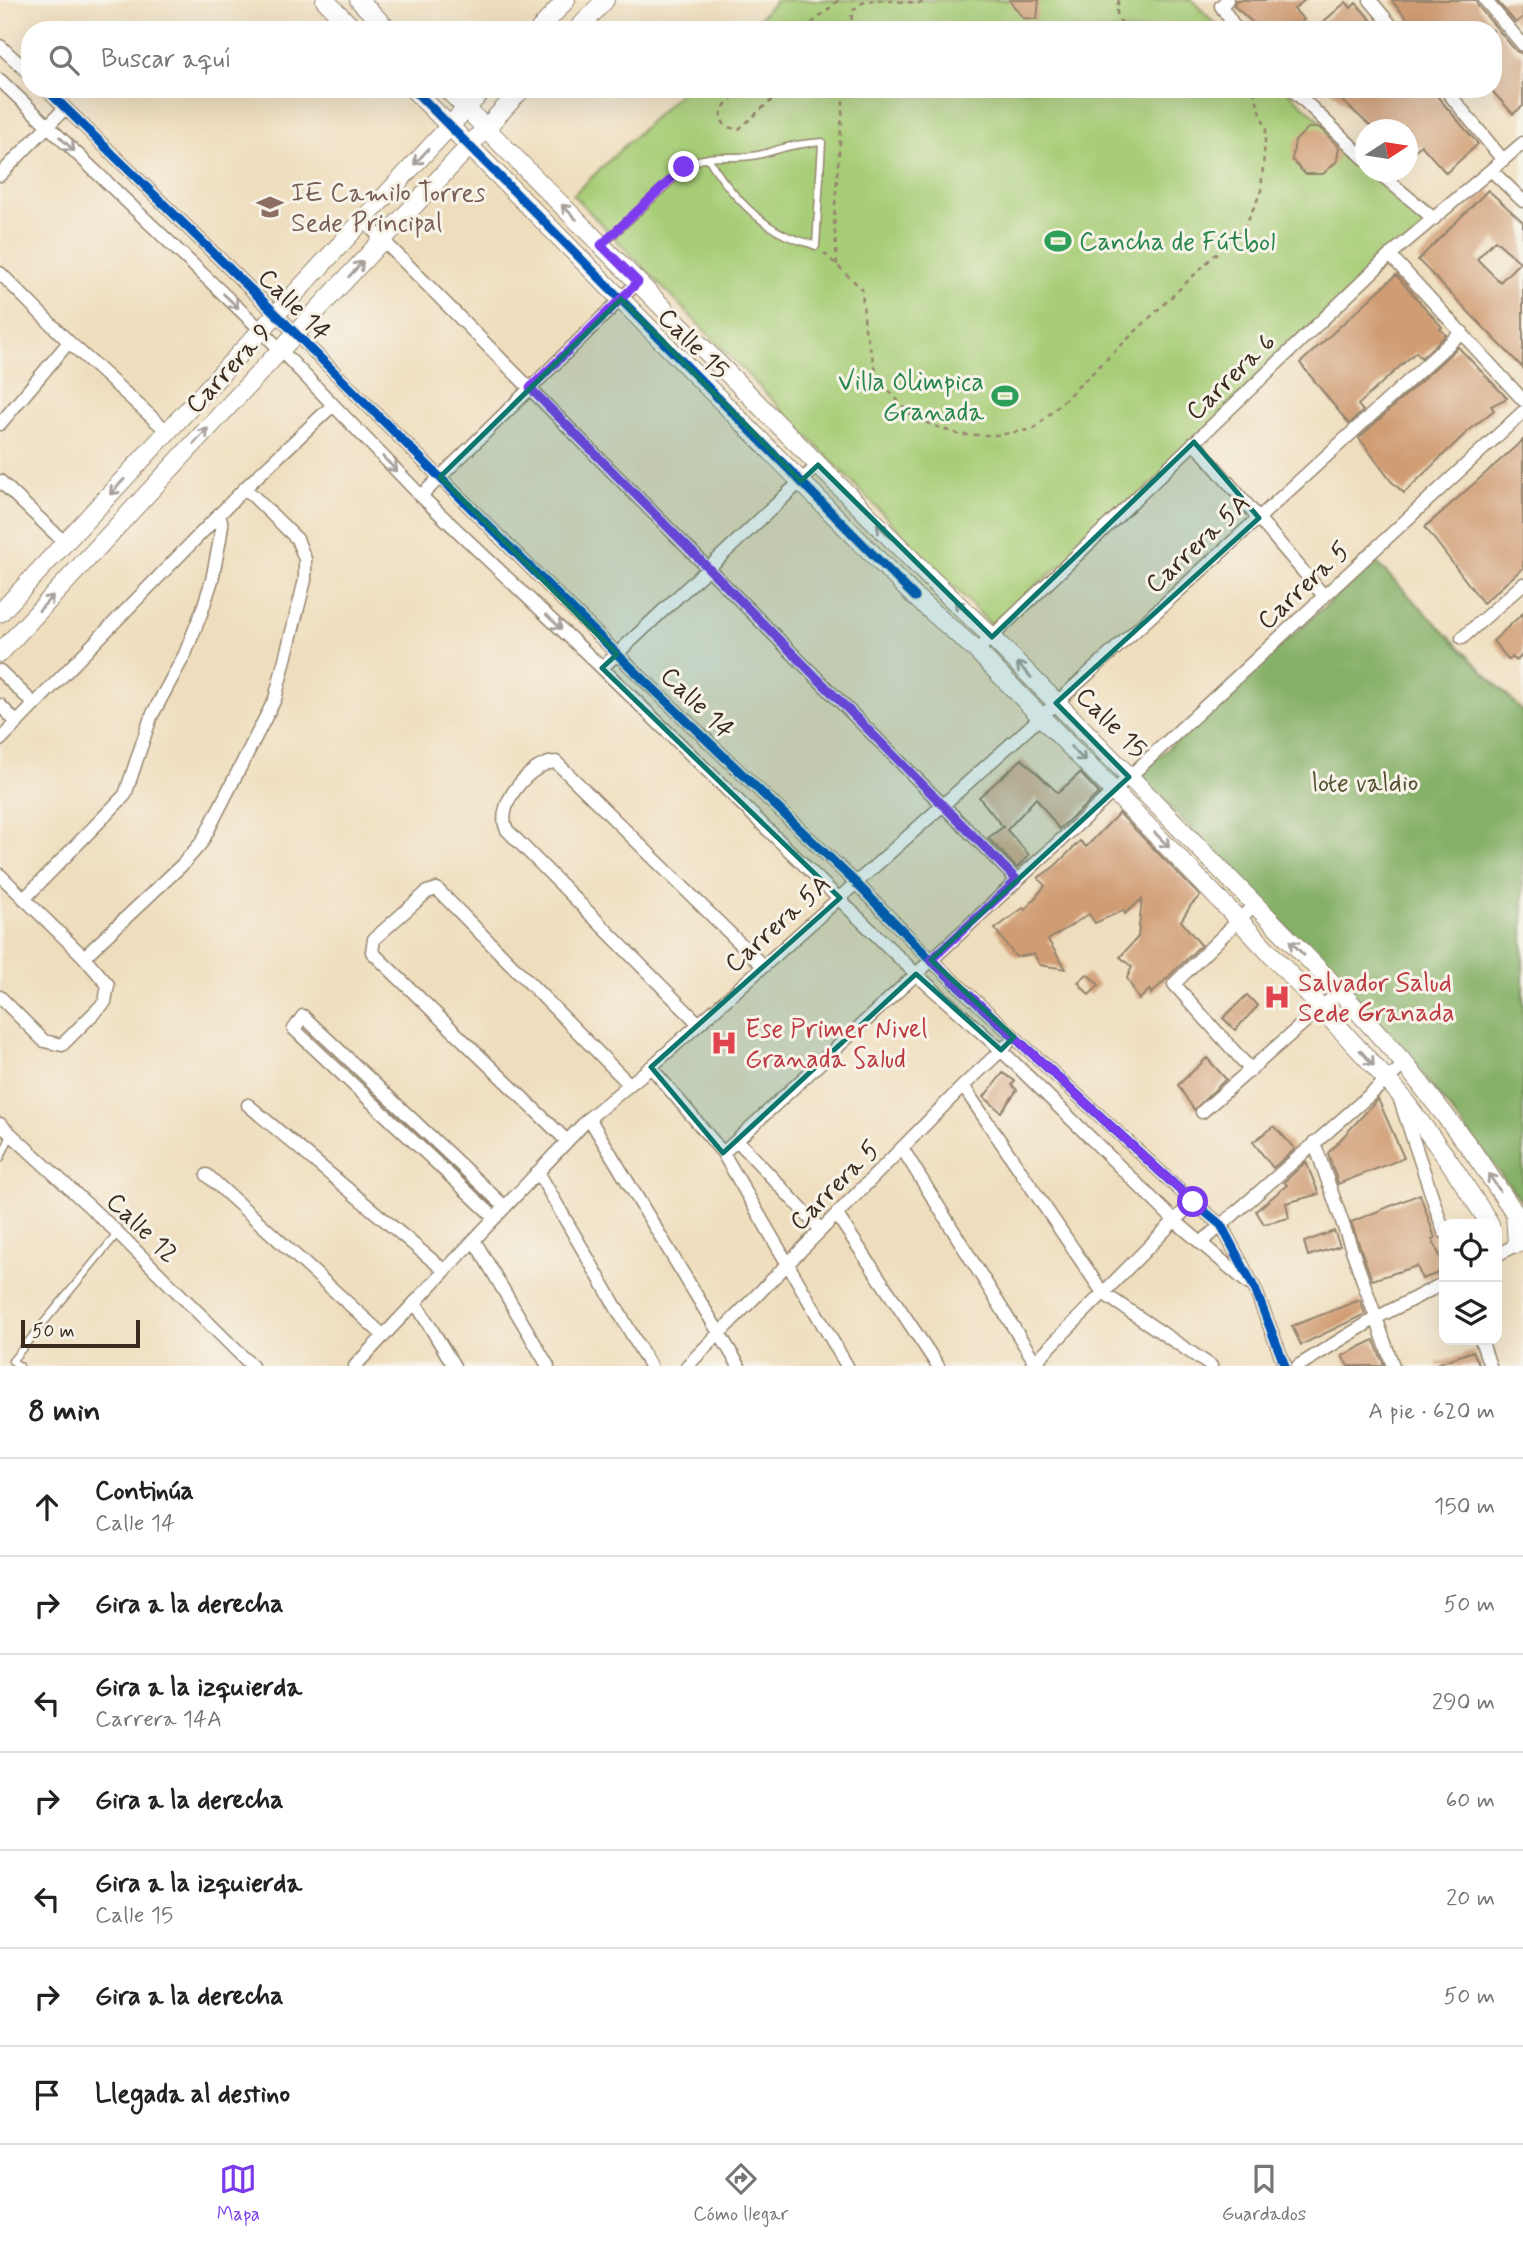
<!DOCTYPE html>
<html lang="es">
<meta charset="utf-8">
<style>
body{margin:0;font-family:Mynerve,sans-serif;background:#f2f2f2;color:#222}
.controls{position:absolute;right:21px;bottom:21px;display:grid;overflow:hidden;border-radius:14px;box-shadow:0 7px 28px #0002}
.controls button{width:63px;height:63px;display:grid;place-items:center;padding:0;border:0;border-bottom:2px solid #e0e0e0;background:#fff;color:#222;font:35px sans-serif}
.compass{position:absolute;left:1355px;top:119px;width:63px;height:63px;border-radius:50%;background:#fff;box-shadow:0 7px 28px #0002;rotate:78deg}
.scale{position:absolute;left:21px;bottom:18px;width:119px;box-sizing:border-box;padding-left:7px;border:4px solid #3b2a1e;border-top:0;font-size:19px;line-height:24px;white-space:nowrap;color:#3b2a1e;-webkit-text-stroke:5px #f7f3e8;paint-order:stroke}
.stop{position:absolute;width:21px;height:21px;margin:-16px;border:5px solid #7c3aed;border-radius:50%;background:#fff}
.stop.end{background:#7c3aed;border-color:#fff;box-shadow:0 2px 7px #0008}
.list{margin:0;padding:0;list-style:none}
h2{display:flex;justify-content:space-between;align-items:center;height:91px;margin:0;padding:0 28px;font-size:30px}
h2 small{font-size:23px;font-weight:400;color:#767676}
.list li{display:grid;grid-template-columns:46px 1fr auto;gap:21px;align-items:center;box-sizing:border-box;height:98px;padding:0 28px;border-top:2px solid #e0e0e0}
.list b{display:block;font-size:26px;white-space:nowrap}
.list p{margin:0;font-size:23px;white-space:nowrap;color:#767676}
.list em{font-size:23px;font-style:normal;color:#767676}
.icon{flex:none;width:38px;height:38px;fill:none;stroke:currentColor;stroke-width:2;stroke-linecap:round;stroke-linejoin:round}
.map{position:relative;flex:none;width:1523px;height:1366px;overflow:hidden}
.search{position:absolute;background:#fff;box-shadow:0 7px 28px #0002;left:21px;right:21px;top:21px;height:77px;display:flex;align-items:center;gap:18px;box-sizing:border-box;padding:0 24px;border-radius:28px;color:#767676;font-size:26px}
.sheet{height:777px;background:#fff}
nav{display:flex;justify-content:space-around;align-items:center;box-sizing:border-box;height:98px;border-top:2px solid #e0e0e0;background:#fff;font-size:19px;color:#767676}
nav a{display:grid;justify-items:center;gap:4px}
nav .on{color:#7c3aed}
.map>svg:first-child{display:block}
.green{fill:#a7cd77;stroke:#717c4a;stroke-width:2}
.forest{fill:#85b068;stroke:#606d43;stroke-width:2}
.building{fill:#d09c73;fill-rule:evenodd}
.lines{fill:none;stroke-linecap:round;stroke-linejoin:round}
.lane-casing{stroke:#95846e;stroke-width:9}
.street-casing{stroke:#95846e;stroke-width:15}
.secondary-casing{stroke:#95846e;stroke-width:20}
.path{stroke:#95846e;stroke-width:2.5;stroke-dasharray:5 5;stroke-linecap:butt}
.lane{stroke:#fff;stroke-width:6}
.street{stroke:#fff;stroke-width:12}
.secondary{stroke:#fff;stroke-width:18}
.cycleway-casing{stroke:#f7f3e8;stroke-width:13}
.cycleway{stroke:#0057b8;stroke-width:9}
.oneway{stroke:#a79f9a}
.route{stroke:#7c3aed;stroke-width:9}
.marked{fill:#0f766e;fill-opacity:0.2;stroke:#0f766e;stroke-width:5;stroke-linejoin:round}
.labels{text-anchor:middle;stroke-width:6;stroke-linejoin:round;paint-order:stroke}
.education-label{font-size:26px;fill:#785e54;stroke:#f7f3e8;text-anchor:start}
.leisure-label{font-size:26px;fill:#27864d;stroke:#f7f3e8;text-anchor:start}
.street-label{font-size:26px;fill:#3b2a1e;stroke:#f7f3e8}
.park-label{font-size:26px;fill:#565334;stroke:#f7f3e8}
.health-label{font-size:26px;fill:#be3a42;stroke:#f7f3e8;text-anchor:start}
</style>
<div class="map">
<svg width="1523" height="1366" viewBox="0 0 1523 1366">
<rect width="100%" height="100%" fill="#f7f3e8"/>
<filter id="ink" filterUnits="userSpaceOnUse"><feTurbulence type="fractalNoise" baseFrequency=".0143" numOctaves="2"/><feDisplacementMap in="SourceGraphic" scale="14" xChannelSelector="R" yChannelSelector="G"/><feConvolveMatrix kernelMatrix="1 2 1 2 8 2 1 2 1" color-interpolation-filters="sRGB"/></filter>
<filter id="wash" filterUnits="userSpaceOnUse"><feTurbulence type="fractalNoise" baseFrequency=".00686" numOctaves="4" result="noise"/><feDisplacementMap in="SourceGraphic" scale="28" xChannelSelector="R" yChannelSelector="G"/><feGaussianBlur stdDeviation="1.57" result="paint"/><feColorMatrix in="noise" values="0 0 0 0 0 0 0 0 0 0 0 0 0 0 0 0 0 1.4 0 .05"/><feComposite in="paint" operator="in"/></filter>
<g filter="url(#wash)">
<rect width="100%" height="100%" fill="#efdebe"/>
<!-- green -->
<path class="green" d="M777,0H1192L1221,30H747Z
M684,89H1285L1365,161L1366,172H1377L1433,219L1095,537L990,624L573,195Z"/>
<!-- forest -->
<path class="forest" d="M1375,561L1523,712V1203L1391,1034L1138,775Z"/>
<g id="blocks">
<!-- building -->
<path class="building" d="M1009,0H1039L1037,19L1023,18Z
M1236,0H1305L1294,9L1304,20L1292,30H1261L1234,6Z
M1391,0H1476L1478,6L1516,51L1523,54V106L1513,114L1493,92V30H1417Z
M1496,0H1523V17L1516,23Z
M1346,2L1351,8L1356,3L1380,30H1314Z
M1329,89H1431L1478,144L1446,173L1421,145L1408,157V130H1375Z
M1308,128H1320L1339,147L1337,161L1323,174H1305L1292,160L1295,141Z
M1488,190L1523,222V368L1418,260ZM1495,240L1520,262L1500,282L1477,259Z
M1396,275L1442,327L1440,329L1446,335L1421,358L1416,352L1386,379L1358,405L1363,411L1349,424L1300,363Z
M1458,347L1507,398L1491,406L1494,410L1467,432L1404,493L1391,481L1359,438Z
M1523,440V568L1483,603L1425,527Z
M1523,613V654L1516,661L1512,657L1509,660L1493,641Z
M1022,759L1058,793L1080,773L1099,793L1059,829L1036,798L1007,830L1029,855L1017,868L988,838L1003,827L979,797Z
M1119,813L1200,896L1191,905L1181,921L1201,945L1151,994L1150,989L1139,1000L1127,978L1132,967L1120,957L1138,937L1142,899L1125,914L1124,910L1095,923L1089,914L1048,940L1066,969L1040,965L1034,954L1016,957L995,929L1023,908L1025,910L1045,886L1038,878L1055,866L1080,841L1086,847Z
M1087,974L1099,985L1089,995L1078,982Z
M1247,995L1258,1006L1235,1030L1223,1018Z
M1207,1058L1226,1079L1194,1110L1178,1085Z
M1003,1073L1015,1081L1012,1085L1017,1090L1001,1112L984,1097Z
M1378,1099L1404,1158L1338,1184L1328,1153Z
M1274,1126L1295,1149L1273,1168L1253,1142Z
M1306,1162L1319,1194L1286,1203L1289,1218L1264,1224L1256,1211L1287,1185L1284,1182Z
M1420,1194L1435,1238L1432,1239L1444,1265V1271L1422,1279L1417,1266L1372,1280L1351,1222Z
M1334,1231L1340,1246L1308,1256L1304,1242Z
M1360,1300L1365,1314L1301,1345L1292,1326Z
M1374,1340L1384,1366H1348L1342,1356Z
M1473,1351L1480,1366H1437L1436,1364Z"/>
</g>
</g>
<g filter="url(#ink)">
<use href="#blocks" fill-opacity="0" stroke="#95846e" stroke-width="2"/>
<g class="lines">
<!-- lane casing -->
<g class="lane-casing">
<path id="lane" d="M602,245L691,163C715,153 727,159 751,156C762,155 772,151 783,148C796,144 809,143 822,142L816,246C806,242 795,240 785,235C754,220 725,187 708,158
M0,1159L11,1135
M20,1366L12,1361L118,1233"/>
</g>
<!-- street casing -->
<g class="street-casing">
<path id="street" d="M1227,0L1221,6L1237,30
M1370,0L1395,30
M1485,0L1523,45
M0,46L30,74
M0,80L261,330L421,496L602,668L916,974L1001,1050L1174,1220L1249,1284
M46,89L276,314L617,654L856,883L931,960L1193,1202L1221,1225L1255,1289L1285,1366
M1292,89L1366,160
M1445,89L1503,160
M1492,171L1523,201
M1378,172L1434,219
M0,175L65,108
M363,220L1017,880
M1390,255L1523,400
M0,273L69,342L168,432
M0,424L69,342
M1194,442L1324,596
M0,481L65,543
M421,496L638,282
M1462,638L1523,584
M977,651L1390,255L1523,143
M602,668L818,465
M0,671L34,704
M0,705L17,723
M0,740L245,488L333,405
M0,875L84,957L108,985L105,1002L62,1045L44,1041L0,997
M24,899L125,795L151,717L185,654L202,611L212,580L220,539L222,525L219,514
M84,957L183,864L202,842L275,699L305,580V559L297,539L245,488
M699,1024L507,830C494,805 531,762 556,762L763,966
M651,1067L723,1153L847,1366
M1251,1070L1174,984L1255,904
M963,1086L1103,1293L1211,1366
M1401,1103L1444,1232
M248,1105L445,1271
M1202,1112L1340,991
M589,1118L739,1366
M0,1124L118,1233L252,1366
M737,1140L821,1230
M567,1141L372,952L374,939L427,892L437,889L629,1084
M1314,1142L1393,1366
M902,1148L1035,1362L1041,1366
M723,1153L1523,412
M538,1172L650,1366
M207,1175L384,1336
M837,1215L938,1366
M495,1218L294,1029L303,1016L505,1207
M474,1240L548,1366
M1202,1242L1405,1064
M1497,1255L1523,1241
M415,1302L454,1366
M1481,1340L1490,1366
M355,1366L589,1118L651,1067L1041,717L1462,332
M687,1366L963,1086L1007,1045
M1031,1366L1193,1202
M1298,1366L1376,1318L1444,1283"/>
</g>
<!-- secondary casing -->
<g class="secondary-casing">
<path id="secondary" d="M325,0L354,30
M359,0L388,30
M539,30L566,0
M577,30L605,0
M413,89L915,597L977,651L1239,920L1321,1008L1398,1092L1449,1161L1490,1224
M447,89L932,580L992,637L1340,991L1405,1064L1471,1149L1515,1213L1517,1244
M0,613L484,89
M0,653L522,89"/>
</g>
<!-- path -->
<path class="path" d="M878,0L921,3L929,0
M1119,0C1110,29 1133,28 1154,30
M804,30L839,0
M851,30L852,11L862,3L873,0
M741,89L725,105L720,117L726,127L739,129L784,89
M824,253L862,289L865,329L878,378L913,418L960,435H997L1034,429L1245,226L1261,192L1266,129L1253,89
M837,265L834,218L844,89"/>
<!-- lane -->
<use href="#lane" class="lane"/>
<!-- street -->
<use href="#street" class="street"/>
<!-- secondary -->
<use href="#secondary" class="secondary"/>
<!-- cycleway casing -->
<g class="cycleway-casing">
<path id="cycleway" d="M46,89L276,314L617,654L856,883L931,960L1193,1202L1221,1225L1255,1289L1285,1366
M413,89L915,597"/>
</g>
<!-- cycleway -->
<use href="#cycleway" class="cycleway"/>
</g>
<!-- one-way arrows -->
<defs><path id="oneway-shaft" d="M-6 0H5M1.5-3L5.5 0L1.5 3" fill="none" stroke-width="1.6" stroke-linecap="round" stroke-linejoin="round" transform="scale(1.75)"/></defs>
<g class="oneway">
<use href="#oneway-shaft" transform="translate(67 144) rotate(44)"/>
<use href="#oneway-shaft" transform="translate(421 157) rotate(133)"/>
<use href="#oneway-shaft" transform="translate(569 212) rotate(-135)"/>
<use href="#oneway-shaft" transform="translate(356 269) rotate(-47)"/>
<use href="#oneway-shaft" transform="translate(231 301) rotate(44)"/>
<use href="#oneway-shaft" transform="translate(201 436) rotate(-47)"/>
<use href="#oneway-shaft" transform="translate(390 464) rotate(46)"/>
<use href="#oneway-shaft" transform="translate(117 487) rotate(133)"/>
<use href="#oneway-shaft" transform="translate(884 531) rotate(-135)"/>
<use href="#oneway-shaft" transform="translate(46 603) rotate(-47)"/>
<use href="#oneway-shaft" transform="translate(962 608) rotate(-136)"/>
<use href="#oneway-shaft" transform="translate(554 622) rotate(43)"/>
<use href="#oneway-shaft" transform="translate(1024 670) rotate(-134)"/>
<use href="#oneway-shaft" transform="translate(1078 754) rotate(45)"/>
<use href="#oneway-shaft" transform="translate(1162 840) rotate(46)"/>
<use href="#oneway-shaft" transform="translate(1297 948) rotate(-134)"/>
<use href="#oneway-shaft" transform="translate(1367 1058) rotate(48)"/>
<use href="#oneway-shaft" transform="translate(1494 1182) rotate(-124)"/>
</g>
</g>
<g class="lines" filter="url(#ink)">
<!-- route -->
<path class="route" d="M684,167L601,245L638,282L530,388L1017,880L931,960L1193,1202"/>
</g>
<!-- marked area -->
<path class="marked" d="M621,299L801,481L818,465L992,637L1194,442L1259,518L1056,703L1129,777L931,960L1014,1037L1001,1050L916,974L723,1153L651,1067L840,898L602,668L617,654L440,477Z"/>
<!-- icons -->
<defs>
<g id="university-bare" transform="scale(2.1)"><path d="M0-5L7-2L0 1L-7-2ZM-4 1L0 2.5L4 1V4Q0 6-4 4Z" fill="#8d6e63" stroke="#f7f3e8" stroke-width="2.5" paint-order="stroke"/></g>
<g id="stadium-bare" transform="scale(2.1)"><path d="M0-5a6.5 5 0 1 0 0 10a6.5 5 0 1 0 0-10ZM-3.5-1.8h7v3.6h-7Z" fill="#2e9e5b" stroke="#f7f3e8" stroke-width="2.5" paint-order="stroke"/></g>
<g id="hospital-bare" transform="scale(2.1)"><path d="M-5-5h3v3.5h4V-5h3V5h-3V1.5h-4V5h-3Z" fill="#e0444e" stroke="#f7f3e8" stroke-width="2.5" paint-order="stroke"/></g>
</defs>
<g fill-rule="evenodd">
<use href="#university-bare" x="270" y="207"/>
<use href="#stadium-bare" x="1058" y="241"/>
<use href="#stadium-bare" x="1005" y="396"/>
<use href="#hospital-bare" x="1277" y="997"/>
<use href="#hospital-bare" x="724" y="1043"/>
</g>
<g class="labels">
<!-- education labels -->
<g class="education-label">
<text x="291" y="201">IE Camilo Torres<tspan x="291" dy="30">Sede Principal</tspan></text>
</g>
<!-- leisure labels -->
<g class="leisure-label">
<text x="1079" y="250">Cancha de Fútbol</text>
<text x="984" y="390" text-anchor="end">Villa Olimpica<tspan x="984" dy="30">Granada</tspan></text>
</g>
<!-- street labels -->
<g class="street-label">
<text transform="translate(295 304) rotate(45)" y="9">Calle 14</text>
<text transform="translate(694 343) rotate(45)" y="9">Calle 15</text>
<text transform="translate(228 368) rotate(-47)" y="9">Carrera 9</text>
<text transform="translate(1230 376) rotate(-44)" y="9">Carrera 6</text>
<text transform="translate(1197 543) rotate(-43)" y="9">Carrera 5A</text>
<text transform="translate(1303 585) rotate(-43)" y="9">Carrera 5</text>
<text transform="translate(698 702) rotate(44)" y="9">Calle 14</text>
<text transform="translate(1112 722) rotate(45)" y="9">Calle 15</text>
<text transform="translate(777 923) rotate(-42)" y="9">Carrera 5A</text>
<text transform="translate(834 1185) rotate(-45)" y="9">Carrera 5</text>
<text transform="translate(143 1227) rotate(44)" y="9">Calle 12</text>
</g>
<!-- park labels -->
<g class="park-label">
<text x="1365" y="791">lote valdio</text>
</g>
<!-- health labels -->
<g class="health-label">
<text x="1298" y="991">Salvador Salud<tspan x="1298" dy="30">Sede Granada</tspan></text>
<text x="745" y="1037">Ese Primer Nivel<tspan x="745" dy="30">Granada Salud</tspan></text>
</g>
</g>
</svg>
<div class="controls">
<button><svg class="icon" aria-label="locate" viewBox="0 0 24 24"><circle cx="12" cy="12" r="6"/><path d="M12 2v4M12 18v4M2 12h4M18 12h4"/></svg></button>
<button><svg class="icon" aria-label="layers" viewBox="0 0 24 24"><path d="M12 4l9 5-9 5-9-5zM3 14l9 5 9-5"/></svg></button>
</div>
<svg class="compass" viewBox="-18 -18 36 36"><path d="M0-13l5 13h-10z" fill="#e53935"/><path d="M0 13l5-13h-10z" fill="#767676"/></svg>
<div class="scale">50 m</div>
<div class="stop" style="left:1193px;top:1202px"></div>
<div class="stop end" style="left:684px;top:167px"></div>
<div class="search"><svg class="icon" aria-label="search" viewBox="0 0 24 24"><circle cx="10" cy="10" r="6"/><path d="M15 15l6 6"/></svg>Buscar aquí</div>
</div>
<section class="sheet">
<h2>8 min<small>A pie · 620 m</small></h2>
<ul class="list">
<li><svg class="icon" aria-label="ahead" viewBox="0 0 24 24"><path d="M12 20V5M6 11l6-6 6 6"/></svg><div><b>Continúa</b><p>Calle 14</p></div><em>150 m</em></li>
<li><svg class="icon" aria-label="right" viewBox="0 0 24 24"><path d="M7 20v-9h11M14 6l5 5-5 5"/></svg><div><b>Gira a la derecha</b></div><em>50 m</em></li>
<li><svg class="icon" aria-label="left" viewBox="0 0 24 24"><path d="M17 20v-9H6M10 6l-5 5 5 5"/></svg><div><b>Gira a la izquierda</b><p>Carrera 14A</p></div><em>290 m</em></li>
<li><svg class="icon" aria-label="right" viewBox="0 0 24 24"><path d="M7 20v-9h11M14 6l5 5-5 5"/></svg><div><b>Gira a la derecha</b></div><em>60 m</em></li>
<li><svg class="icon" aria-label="left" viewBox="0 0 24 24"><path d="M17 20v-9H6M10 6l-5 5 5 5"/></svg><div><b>Gira a la izquierda</b><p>Calle 15</p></div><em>20 m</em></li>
<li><svg class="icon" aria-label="right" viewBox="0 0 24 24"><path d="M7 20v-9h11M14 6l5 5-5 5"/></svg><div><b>Gira a la derecha</b></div><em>50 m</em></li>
<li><svg class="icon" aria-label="arrive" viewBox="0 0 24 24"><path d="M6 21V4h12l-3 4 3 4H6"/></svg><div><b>Llegada al destino</b></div></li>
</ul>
</section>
<nav>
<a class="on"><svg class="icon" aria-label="map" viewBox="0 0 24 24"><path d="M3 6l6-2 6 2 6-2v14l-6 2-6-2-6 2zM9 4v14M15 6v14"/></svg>Mapa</a>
<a><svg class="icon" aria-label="directions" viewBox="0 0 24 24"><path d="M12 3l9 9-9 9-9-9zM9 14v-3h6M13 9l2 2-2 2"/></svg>Cómo llegar</a>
<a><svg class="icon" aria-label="saved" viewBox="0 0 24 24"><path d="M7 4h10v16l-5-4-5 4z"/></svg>Guardados</a>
</nav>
